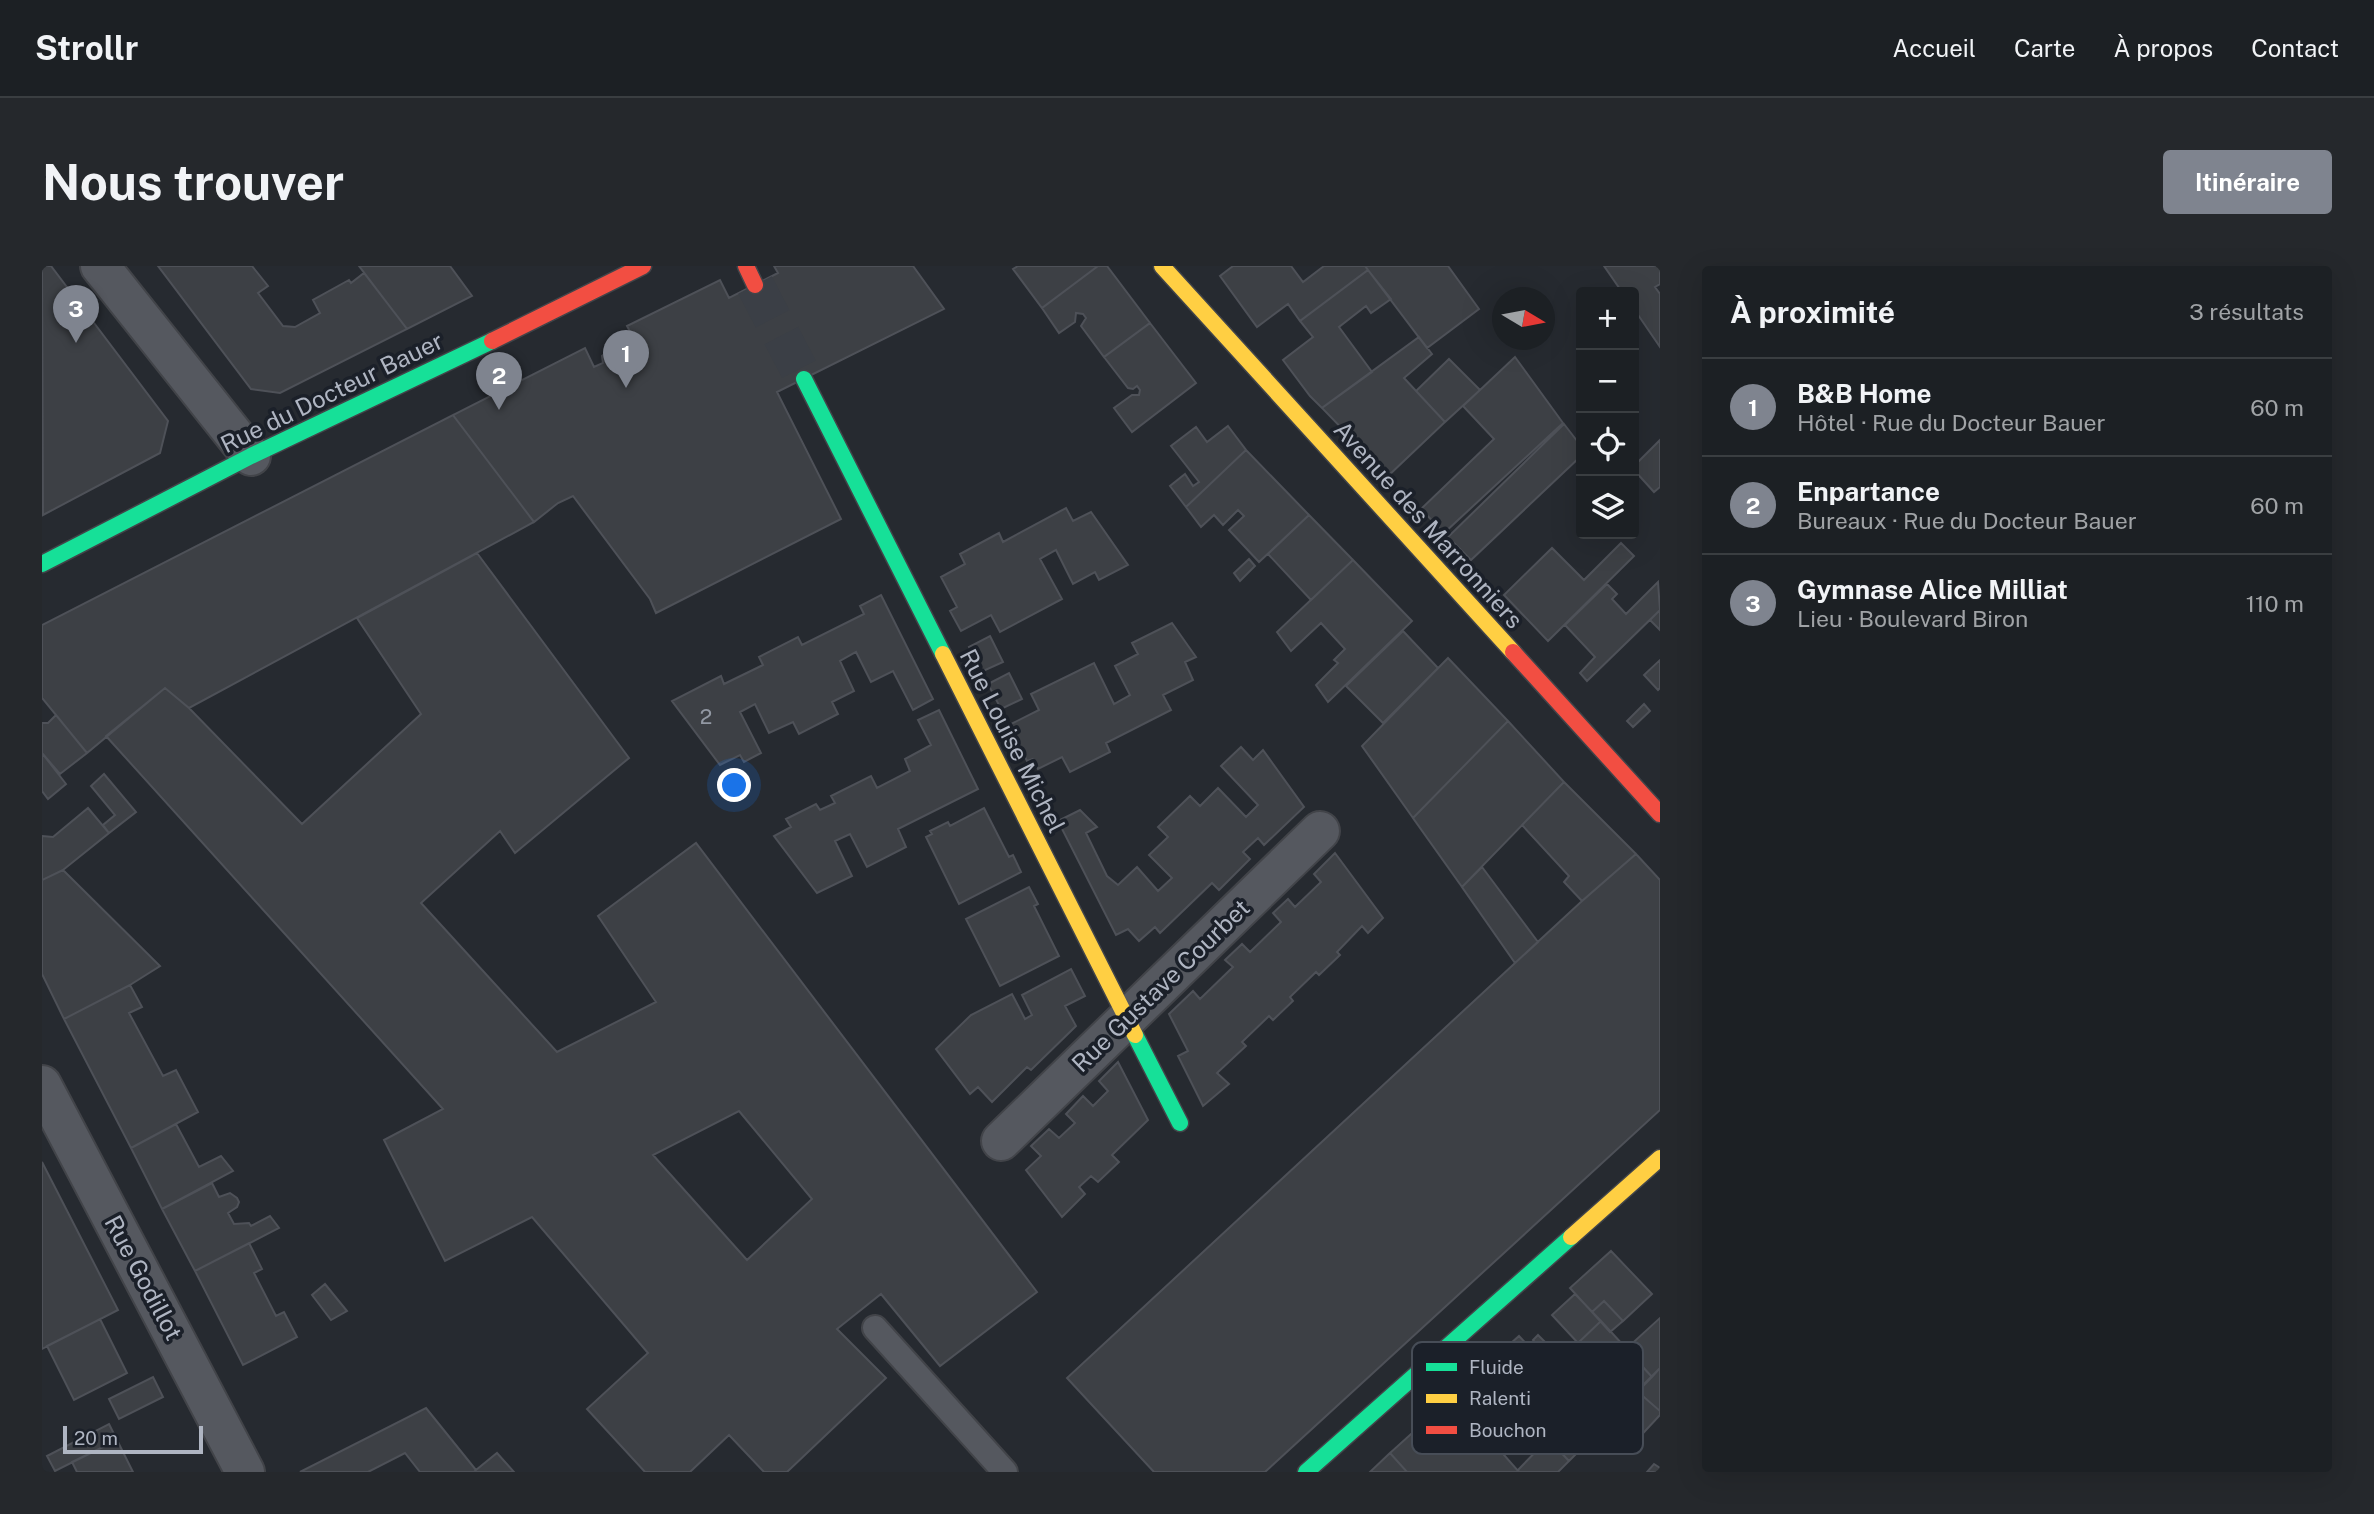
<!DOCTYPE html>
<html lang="fr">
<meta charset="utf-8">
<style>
body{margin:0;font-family:"Public Sans",sans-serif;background:#25282c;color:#f1f3f6}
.controls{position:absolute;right:21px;top:21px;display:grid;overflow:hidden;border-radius:7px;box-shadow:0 7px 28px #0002}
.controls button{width:63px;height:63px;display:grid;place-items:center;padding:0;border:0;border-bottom:2px solid #3a3e41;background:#1c2024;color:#f1f3f6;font:35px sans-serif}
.compass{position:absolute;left:1450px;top:21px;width:63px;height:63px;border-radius:50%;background:#1c2024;box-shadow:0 7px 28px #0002;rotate:100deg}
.scale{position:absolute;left:21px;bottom:18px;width:140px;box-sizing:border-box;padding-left:7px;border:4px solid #afb5c2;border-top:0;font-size:19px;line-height:24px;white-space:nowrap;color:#afb5c2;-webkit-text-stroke:5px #1b2029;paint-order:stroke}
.you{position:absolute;left:693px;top:520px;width:24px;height:24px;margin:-18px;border:5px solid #fff;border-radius:50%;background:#1a73e8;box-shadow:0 0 0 10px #1a73e833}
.badge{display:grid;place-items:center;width:46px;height:46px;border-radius:50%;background:#7f848f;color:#fff;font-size:23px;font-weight:700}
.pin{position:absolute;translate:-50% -58px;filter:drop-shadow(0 2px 4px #0008)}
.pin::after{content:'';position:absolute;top:37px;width:24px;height:21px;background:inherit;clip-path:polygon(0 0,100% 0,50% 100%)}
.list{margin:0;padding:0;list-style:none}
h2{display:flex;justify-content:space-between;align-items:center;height:91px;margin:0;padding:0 28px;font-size:30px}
h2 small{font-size:23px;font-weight:400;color:#a0a3a6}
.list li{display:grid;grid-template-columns:46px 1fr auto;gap:21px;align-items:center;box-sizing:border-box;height:98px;padding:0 28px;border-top:2px solid #3a3e41}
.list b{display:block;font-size:26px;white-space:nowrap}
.list p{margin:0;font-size:23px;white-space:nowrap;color:#a0a3a6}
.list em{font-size:23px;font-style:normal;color:#a0a3a6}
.icon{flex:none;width:38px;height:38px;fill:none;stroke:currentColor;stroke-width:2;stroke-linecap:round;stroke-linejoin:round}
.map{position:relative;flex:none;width:1618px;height:1206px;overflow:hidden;border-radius:7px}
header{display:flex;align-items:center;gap:42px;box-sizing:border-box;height:98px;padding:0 35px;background:#1c2024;border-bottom:2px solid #3a3e41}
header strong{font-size:33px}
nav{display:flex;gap:38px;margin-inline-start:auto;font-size:24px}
.intro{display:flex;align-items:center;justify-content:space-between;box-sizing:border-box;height:168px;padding:0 42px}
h1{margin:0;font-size:49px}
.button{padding:18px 32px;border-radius:7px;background:#7f848f;color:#fff;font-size:24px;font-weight:700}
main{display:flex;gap:42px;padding:0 42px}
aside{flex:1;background:#1c2024;border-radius:7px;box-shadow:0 7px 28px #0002}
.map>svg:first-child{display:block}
.building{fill:#3d4045;stroke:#4e5158;stroke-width:2;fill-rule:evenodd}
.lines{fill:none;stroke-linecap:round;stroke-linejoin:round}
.secondary-tunnel{stroke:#3b3f46;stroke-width:38;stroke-dasharray:38 19;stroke-linecap:butt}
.lane-casing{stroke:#424449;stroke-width:28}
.street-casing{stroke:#424449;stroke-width:42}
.fast-casing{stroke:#424449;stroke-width:19}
.slow-casing{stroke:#424449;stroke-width:19}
.jam-casing{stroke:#424449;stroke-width:19}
.lane{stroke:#55585f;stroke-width:24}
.street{stroke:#55585f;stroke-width:38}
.fast{stroke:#16e098;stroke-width:16}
.slow{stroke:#ffcf43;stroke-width:16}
.jam{stroke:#f24e42;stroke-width:16}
.labels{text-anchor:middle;stroke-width:7;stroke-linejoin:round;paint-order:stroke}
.number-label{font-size:21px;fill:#9298a3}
.street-label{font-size:24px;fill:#afb5c2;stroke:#1b2029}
.key{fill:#1b2029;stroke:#474d57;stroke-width:2}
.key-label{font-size:19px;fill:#afb5c2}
</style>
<header>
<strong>Strollr</strong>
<nav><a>Accueil</a><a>Carte</a><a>À propos</a><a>Contact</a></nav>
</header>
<div class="intro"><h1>Nous trouver</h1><a class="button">Itinéraire</a></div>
<main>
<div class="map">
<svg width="1618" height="1206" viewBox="0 0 1618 1206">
<rect width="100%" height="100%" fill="#262a30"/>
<!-- building -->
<path class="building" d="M0,0H9L126,155L118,187L1,249Z
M116,0H210L226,20L216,27L241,60L253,61L278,47L271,34L307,14L309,17L322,7L365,63L238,127L209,123Z
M317,0H408L430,30L365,63Z
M732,0H871L902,43L735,126L799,253L614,347L608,333L531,230L516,237L492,256L411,149L543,82L552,101L561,97L560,90L565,86H571L574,90L595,79L585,60L678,14L687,32L736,7Z
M976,0H1056L1000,42L971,3Z
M1056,0H1065L1108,57L1062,91L1039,60L1044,52L1041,48L1034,47L1033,56L1017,67L1000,42Z
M1191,0H1249L1261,16L1282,0H1323L1326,4L1258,55L1246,38L1215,61L1178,10Z
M1323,0H1406L1437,43L1385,82Z
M1562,0H1618V18L1613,21L1618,28V81L1592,43V26H1580Z
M1326,4L1349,33L1329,47L1324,40L1297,61L1330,106L1280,142L1268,130L1241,94L1271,71L1258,55Z
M1108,57L1154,117L1090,166L1072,142L1090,129H1097L1098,124L1095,120L1091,123L1086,122L1062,91Z
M1377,71L1390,88L1362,112L1403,156L1346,210L1280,142Z
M1473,91L1521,157L1402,267L1379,243L1452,173L1421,140Z
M1407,93L1438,124L1403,156L1374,125Z
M411,149L492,256L147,442L123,422L45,487L0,432V359Z
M1522,158L1539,180V190L1429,294L1406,271Z
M1186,160L1204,184L1144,241L1128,220L1143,208L1151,220L1157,216L1129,180L1154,161L1165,176Z
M1618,174V221L1612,226L1592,204V200Z
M1204,184L1267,249L1217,296L1187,264L1202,250L1196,244L1181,259L1172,249L1159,261L1144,241Z
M1024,242L1031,255L1049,246L1086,299L1057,314L1053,306L1031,318L1014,284L998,293L1020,333L958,366L949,349L919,365L908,345L915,341L899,311L923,298L918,288L957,267L961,276Z
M1267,249L1311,294L1269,334L1226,288Z
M1579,277L1592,290L1506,375L1462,329L1510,282L1542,314Z
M435,287L587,492L473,587L458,565L379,637L515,786L614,736L556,650L654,577L995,1026L898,1100L839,1028L795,1063L844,1112L745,1206H722L687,1169L648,1206H603L545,1143L606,1087L490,951L403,995L342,874L401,843L64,470L123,422L147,442L260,558L379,448L315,352ZM697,845L770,933L705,994L611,889Z
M1207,293L1213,300L1198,315L1192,307Z
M1311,294L1370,355L1286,436L1274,419L1296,397L1292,394L1303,383L1279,357L1249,385L1235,366Z
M1616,316L1618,344L1545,415L1538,407L1553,391L1523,359L1565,318L1575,328L1570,333L1584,348Z
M839,329L891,433L871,444L851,405L829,416L814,386L798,395L812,425L790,436L796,448L757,468L751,456L727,467L713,438L698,446L719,487L702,496L698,489L678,499L630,435L679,410L682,418L721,399L717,391L756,371L760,379L822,348L818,340Z
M1618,344V364L1608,354Z
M1130,357L1154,391L1143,396L1151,414L1121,429L1129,444L1064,477L1068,486L1028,506L1020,491L996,503L991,493L985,495L967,459L997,444L989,428L1052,397L1072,438L1088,429L1073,400L1096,388L1090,377Z
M1361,365L1396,402L1341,457L1304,420Z
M948,370L961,396L939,406L927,381Z
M1406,392L1466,455L1371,552L1320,480Z
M1618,394V422L1616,424L1602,409Z
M967,407L980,433L959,443L946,418Z
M1602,438L1608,445L1591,461L1585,455Z
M897,444L936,523L856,563L864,581L825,601L808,568L793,575L810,610L775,627L732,570L749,561L744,553L774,538L778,544L793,537L789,530L829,510L835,522L868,505L863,493L889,479L876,454Z
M14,449L45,487L18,508L0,487V457H6Z
M1466,455L1522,516L1420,621L1371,552Z
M1199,481L1211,494L1221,484L1262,541L1222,579L1216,572L1201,586L1208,593L1177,624L1170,617L1118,667L1113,661L1097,675L1086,663L1074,669L1016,555L1038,544L1055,561L1044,567L1065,610L1076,619L1095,601L1116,625L1130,612L1107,589L1126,571L1116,561L1148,530L1158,540L1176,522L1204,551L1216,539L1179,500Z
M0,487L24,518L6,533L0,525Z
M62,508L94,546L67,567L61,559L73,549L49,520Z
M1522,516L1594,588L1540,635L1522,616L1527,610L1480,559Z
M46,542L67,567L21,604L0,614V570L11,571Z
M942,542L967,591L971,589L979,606L917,638L884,571L890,568L888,565L906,556L908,560Z
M1293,587L1341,652L1326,667L1320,660L1295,686L1298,689L1277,709L1274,706L1248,731L1251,735L1231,754L1227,750L1200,776L1204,780L1175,807L1187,818L1161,840L1136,790L1146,785L1127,748L1151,725L1158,733L1191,701L1183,694L1200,678L1208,686L1239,656L1231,647L1246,633L1253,641L1279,616L1272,608Z
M1594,588L1618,614V844L1223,1206H1112L1025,1112L1540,635Z
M1440,601L1496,676L1473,697L1420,621Z
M21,604L118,700L88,719L22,753L0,708V614Z
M987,621L996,638L992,640L1017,690L958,720L924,653Z
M1029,703L1043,730L1023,740L1034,760L989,804L985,801L950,836L936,821L928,828L894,783L929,749L970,728L983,753L990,749L980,729Z
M88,719L100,741L87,747L121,810L134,804L156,846L89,882L22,753Z
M1076,796L1106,854L1070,889L1077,896L1056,916L1049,910L1037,921L1043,928L1020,951L984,904L999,890L989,880L1007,863L1017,872L1033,857L1024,848L1041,830L1051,840L1066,825L1057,815Z
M134,858L157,901L179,890L191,905L120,943L89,882Z
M0,896L76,1044L0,1083Z
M170,917L177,931L188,927L195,932L197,936L195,941L186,947L192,958L207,957L209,960L228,950L237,962L153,1005L120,943Z
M207,977L220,1003L212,1007L234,1050L242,1046L255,1071L201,1099L153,1005Z
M1569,985L1610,1028L1581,1055L1562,1035L1550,1046L1528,1022Z
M283,1018L305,1045L289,1054L270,1029Z
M1533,1028L1559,1055L1536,1077L1510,1049Z
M1562,1035L1581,1055L1568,1066L1550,1046Z
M1618,1052V1102L1610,1111L1584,1083Z
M58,1053L85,1107L32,1134L5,1080Z
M1559,1055L1592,1091L1568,1112L1536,1077Z
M1496,1069L1503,1076L1497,1081L1491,1074Z
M1477,1070L1512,1108L1476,1141L1441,1102Z
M1592,1091L1610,1111L1566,1156L1545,1133Z
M1618,1102V1145L1595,1125Z
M111,1111L121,1131L77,1153L67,1133Z
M1525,1111L1566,1156L1527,1195L1513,1180L1534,1159L1505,1129Z
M1595,1125L1618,1145V1149L1591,1178L1566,1156Z
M1409,1132L1455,1181L1477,1206H1365L1348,1187Z
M384,1142L434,1204L432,1206H378L363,1187L326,1206H258Z
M67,1158L75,1174L13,1205L5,1190Z
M1506,1173L1527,1195L1516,1206H1477L1476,1204Z
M75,1174L91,1206H35L30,1196Z
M455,1187L472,1206H432L434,1204Z
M1348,1187L1365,1206H1328Z
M1612,1198L1618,1202V1206H1605Z"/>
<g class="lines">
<!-- secondary-tunnel -->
<path class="secondary-tunnel" d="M713,19L762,113"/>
<!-- lane casing -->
<g class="lane-casing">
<path id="lane" d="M833,1062L963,1206"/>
</g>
<!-- street casing -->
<g class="street-casing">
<path id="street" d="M58,0L209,190
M0,819L203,1206
M959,875L1278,565"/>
</g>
<!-- fast casing -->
<g class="fast-casing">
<path id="fast" d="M762,113L901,388
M0,298L209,190L450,75
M1093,769L1138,857
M1264,1206L1529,971"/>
</g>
<!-- slow casing -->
<g class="slow-casing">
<path id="slow" d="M1120,0L1471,386
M901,388L1093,769
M1529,971L1618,892"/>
</g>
<!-- jam casing -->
<g class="jam-casing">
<path id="jam" d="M704,0L713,19
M450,75L601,0
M1471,386L1618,548"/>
</g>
<!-- lane -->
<use href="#lane" class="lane"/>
<!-- street -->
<use href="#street" class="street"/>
<!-- fast -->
<use href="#fast" class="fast"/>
<!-- slow -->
<use href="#slow" class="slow"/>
<!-- jam -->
<use href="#jam" class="jam"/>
</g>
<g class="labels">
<!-- number labels -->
<g class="number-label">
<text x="664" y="458">2</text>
</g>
<!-- street labels -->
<g class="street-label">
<text transform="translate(290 127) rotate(-26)" y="8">Rue du Docteur Bauer</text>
<text transform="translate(1386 259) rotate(48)" y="8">Avenue des Marronniers</text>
<text transform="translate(970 475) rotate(63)" y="8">Rue Louise Michel</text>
<text transform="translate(1119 720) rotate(-44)" y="8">Rue Gustave Courbet</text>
<text transform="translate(101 1012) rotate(62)" y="8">Rue Godillot</text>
</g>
</g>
<!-- legend -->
<rect x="1370" y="1076" width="231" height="112" rx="10" class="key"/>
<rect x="1384" y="1097" width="31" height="8" fill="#16e098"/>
<rect x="1384" y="1128" width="31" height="9" fill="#ffcf43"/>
<rect x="1384" y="1160" width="31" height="8" fill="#f24e42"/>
<g class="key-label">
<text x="1427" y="1108">Fluide</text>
<text x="1427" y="1139">Ralenti</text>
<text x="1427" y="1171">Bouchon</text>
</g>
</svg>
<div class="controls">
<button>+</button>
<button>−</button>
<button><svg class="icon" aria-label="locate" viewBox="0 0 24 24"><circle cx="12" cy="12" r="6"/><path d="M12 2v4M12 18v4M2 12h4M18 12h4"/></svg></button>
<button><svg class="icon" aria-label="layers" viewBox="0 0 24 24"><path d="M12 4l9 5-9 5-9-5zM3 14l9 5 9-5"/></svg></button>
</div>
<svg class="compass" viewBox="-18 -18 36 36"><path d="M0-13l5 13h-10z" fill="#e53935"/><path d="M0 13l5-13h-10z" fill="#a0a3a6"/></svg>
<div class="scale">20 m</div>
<div class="you"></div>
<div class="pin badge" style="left:584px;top:122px">1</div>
<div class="pin badge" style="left:457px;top:144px">2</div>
<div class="pin badge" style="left:34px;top:77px">3</div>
</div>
<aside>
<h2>À proximité<small>3 résultats</small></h2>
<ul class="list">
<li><span class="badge">1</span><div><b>B&amp;B Home</b><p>Hôtel · Rue du Docteur Bauer</p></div><em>60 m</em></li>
<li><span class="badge">2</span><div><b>Enpartance</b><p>Bureaux · Rue du Docteur Bauer</p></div><em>60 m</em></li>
<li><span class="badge">3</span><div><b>Gymnase Alice Milliat</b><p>Lieu · Boulevard Biron</p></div><em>110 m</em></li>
</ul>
</aside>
</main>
